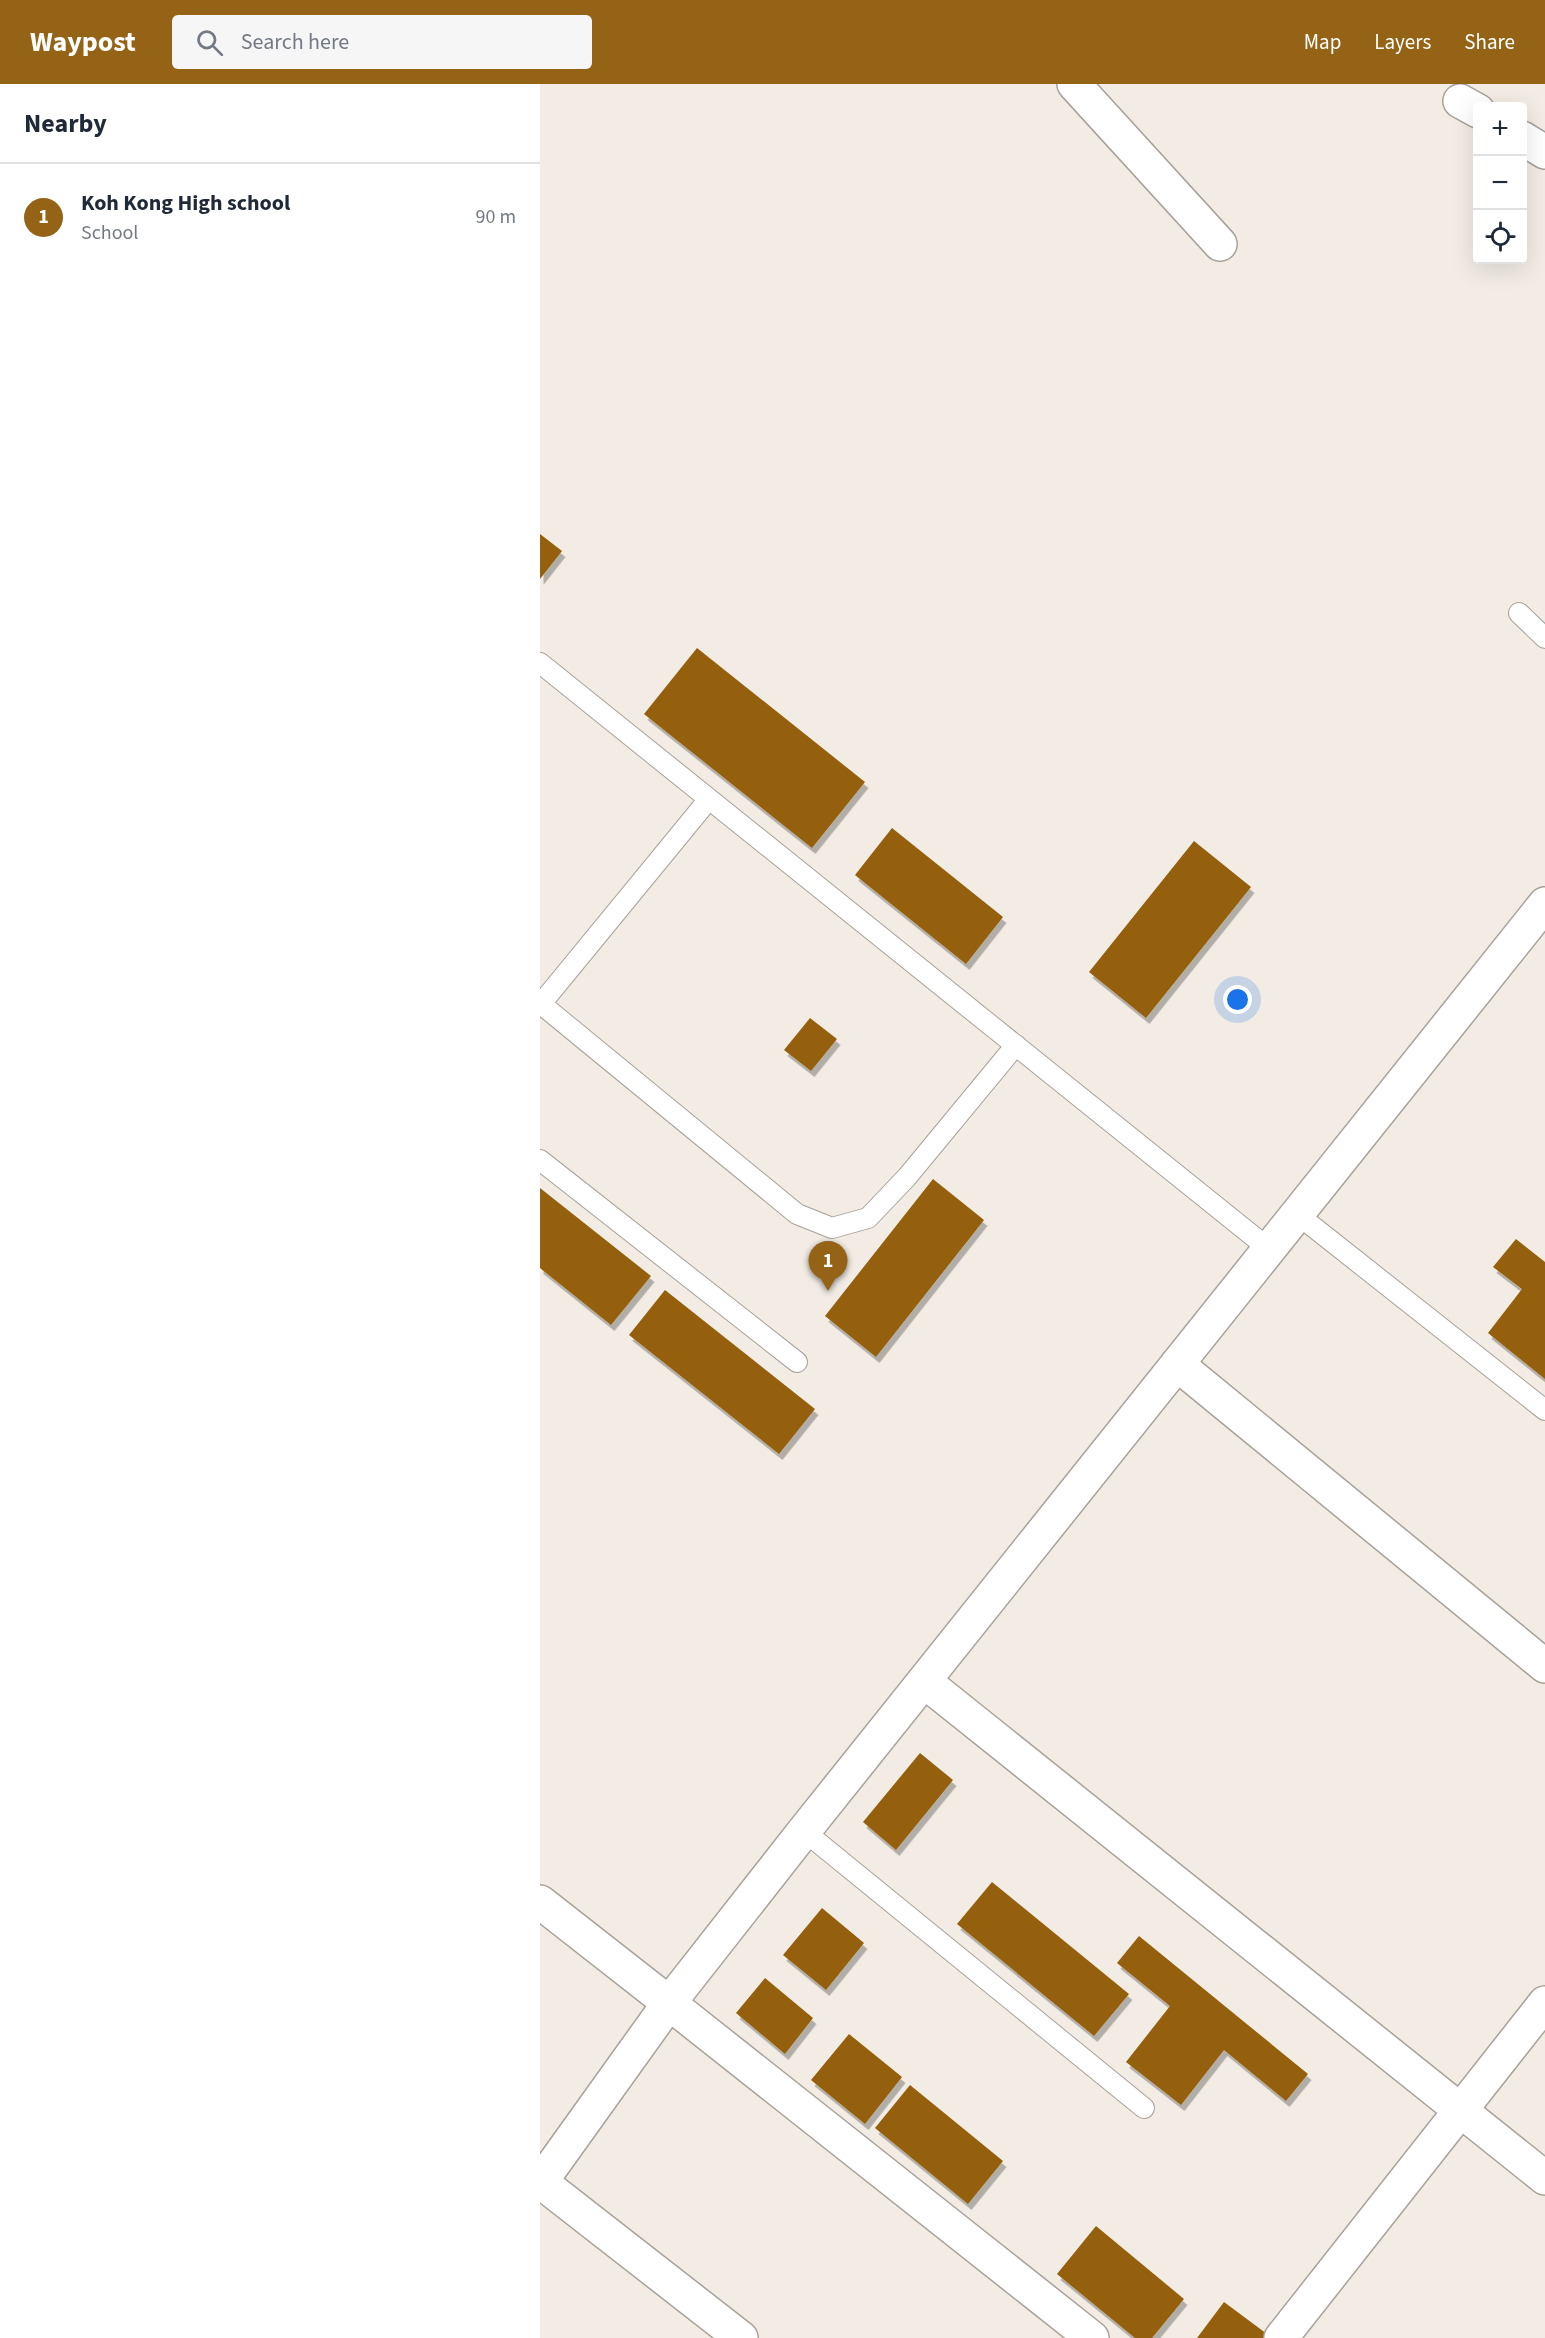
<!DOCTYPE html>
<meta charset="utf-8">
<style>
body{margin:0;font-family:"Source Sans 3",sans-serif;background:#f6f6f7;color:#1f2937}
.controls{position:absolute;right:18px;top:18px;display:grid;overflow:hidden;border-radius:6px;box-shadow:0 6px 24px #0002}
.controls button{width:54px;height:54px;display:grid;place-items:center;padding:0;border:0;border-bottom:2px solid #e0e1e3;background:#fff;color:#1f2937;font:30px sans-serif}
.you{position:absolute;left:698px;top:916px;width:21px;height:21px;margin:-15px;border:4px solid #fff;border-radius:50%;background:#1a73e8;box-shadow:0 0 0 9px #1a73e833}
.badge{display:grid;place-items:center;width:39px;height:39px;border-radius:50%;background:#956315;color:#fff;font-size:20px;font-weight:700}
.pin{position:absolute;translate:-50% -50px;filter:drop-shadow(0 2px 3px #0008)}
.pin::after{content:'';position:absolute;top:32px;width:21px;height:18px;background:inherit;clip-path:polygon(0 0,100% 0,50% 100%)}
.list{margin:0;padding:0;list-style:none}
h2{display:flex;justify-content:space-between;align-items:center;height:78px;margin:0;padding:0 24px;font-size:26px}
h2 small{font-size:20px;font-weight:400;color:#747a83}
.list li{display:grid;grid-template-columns:39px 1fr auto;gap:18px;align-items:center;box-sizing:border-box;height:108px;padding:0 24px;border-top:2px solid #e0e1e3}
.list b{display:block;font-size:22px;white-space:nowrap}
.list p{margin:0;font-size:20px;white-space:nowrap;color:#747a83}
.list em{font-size:20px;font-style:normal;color:#747a83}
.icon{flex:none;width:33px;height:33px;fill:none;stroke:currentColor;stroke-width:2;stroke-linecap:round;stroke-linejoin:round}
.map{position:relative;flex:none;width:1005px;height:2254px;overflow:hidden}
header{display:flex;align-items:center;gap:36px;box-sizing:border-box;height:84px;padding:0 30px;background:#956315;color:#fff}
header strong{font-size:28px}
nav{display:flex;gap:33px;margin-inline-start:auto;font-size:21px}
.search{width:420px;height:54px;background:#f6f6f7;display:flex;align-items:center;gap:15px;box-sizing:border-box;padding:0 21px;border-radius:6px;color:#747a83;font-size:22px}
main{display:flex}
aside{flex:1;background:#fff}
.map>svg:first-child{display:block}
.building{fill:#946008;filter:url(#shadow)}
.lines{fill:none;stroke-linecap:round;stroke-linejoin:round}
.service-casing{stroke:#a7a19a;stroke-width:22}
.minor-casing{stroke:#a7a19a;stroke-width:36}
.tertiary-casing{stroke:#a7a19a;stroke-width:36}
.secondary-casing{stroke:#a7a19a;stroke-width:36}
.service{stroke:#fff;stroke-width:20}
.minor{stroke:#fff;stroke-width:33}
.tertiary{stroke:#fff;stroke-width:33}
.secondary{stroke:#fff;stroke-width:33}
</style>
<header>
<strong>Waypost</strong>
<div class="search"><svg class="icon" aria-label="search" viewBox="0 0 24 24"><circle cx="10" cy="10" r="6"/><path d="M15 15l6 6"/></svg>Search here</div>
<nav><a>Map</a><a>Layers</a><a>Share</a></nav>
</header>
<main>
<aside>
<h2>Nearby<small></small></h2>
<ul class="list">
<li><span class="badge">1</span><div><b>Koh Kong High school</b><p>School</p></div><em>90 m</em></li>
</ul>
</aside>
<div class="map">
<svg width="1005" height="2254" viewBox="0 0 1005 2254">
<defs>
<filter id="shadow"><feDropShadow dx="3.5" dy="6" stdDeviation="0" flood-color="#0004"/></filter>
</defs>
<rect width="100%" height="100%" fill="#f2ece5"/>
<!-- building -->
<path class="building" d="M0,450L22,467L0,495Z
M157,564L325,698L272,764L104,630Z
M352,744L463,833L426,880L315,791Z
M654,757L711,803L606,934L549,888Z
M270,934L297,955L271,987L244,966Z
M393,1095L444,1136L336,1273L285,1232Z
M0,1104L111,1192L71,1241L0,1184Z
M976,1155L1005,1178V1295L948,1249L982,1205L953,1183Z
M125,1206L275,1325L239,1370L89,1251Z
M380,1669L413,1696L356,1766L323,1738Z
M452,1798L589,1910L554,1952L417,1840Z
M282,1824L324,1859L286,1906L243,1871Z
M599,1852L768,1990L746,2017L684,1966L641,2021L586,1978L630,1922L577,1879Z
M225,1894L273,1934L245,1970L196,1929Z
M309,1950L362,1993L325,2040L271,1996Z
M370,2001L463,2077L428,2120L335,2044Z
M556,2142L644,2215L612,2254H595L517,2190Z
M684,2218L727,2250L724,2254H657Z"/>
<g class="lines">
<!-- service casing -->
<g class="service-casing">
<path id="service" d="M979,529L1005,554
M0,579L729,1165
M1,920L257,1130L292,1144L328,1134L367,1093L476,961
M0,921L169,715
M0,1076L257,1278
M757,1130L1005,1326
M264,1747L604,2024"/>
</g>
<!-- minor casing -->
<g class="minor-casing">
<path id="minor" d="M534,0L680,160
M920,17L938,27
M982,54L1005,68
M637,1280L1005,1582
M384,1597L1005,2094
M129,1919L264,1747L1005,820
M741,2254L1005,1919"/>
</g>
<!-- tertiary casing -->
<g class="tertiary-casing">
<path id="tertiary" d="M0,1818L129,1919"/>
</g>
<!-- secondary casing -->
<g class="secondary-casing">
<path id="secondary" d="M1,2098L201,2254
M0,2099L129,1919L552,2254"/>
</g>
<!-- service -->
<use href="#service" class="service"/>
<!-- minor -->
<use href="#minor" class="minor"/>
<!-- tertiary -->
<use href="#tertiary" class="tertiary"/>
<!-- secondary -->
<use href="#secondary" class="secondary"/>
</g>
</svg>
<div class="controls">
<button>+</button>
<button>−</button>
<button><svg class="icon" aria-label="locate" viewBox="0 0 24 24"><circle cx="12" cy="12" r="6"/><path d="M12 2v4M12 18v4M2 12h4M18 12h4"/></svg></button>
</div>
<div class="you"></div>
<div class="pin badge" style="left:288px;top:1207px">1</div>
</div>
</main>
